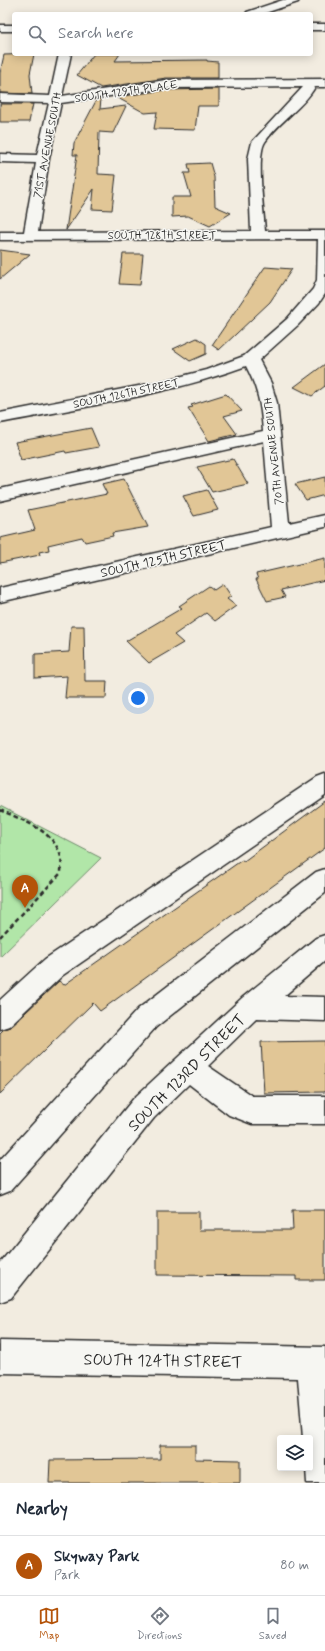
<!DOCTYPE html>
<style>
body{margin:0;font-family:Mynerve,sans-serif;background:#f2f2f3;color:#1f2937}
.controls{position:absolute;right:12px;bottom:12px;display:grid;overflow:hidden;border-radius:4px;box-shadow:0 2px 10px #0003}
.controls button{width:36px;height:36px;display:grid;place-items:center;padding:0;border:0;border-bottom:1px solid #e0e1e3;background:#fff;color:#1f2937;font:20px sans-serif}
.you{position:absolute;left:138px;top:698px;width:14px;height:14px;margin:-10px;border:3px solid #fff;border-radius:50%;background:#1a73e8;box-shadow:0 0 0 6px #1a73e833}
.badge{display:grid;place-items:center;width:26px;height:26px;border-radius:50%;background:#b45309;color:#fff;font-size:13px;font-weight:700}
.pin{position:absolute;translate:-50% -33px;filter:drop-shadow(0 1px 2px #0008)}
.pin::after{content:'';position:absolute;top:21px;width:14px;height:12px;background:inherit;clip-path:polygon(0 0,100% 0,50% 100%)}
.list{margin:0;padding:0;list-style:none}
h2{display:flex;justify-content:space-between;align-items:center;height:52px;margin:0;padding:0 16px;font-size:17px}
h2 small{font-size:13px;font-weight:400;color:#747a83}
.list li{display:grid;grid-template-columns:26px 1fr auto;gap:12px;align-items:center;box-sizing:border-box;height:60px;padding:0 16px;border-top:1px solid #e0e1e3}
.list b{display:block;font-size:15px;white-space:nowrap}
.list p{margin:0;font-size:13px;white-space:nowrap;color:#747a83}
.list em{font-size:13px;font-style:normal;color:#747a83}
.icon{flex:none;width:22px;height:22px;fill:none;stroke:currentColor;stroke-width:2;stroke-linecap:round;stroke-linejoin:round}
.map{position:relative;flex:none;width:325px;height:1483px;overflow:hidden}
.search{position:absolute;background:#fff;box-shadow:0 2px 10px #0003;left:12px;right:12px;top:12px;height:44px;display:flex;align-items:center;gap:10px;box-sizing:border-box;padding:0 14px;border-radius:4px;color:#747a83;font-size:15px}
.sheet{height:112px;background:#fff}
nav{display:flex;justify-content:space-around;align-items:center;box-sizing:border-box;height:56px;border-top:1px solid #e0e1e3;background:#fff;font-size:11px;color:#747a83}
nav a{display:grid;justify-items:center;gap:2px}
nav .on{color:#b45309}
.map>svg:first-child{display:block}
.green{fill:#b1e6a8;stroke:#6e886a}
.building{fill:#e1c696;stroke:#2b2b2b}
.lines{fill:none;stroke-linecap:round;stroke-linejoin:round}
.minor-casing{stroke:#2b2b2b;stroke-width:3}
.path{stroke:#2b2b2b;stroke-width:2.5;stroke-dasharray:4.5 3;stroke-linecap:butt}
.minor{fill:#f6f6f2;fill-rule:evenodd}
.labels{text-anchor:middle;stroke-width:3;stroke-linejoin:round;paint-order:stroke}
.far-street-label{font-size:11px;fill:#2b2b2b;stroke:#f6f6f2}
.street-label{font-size:13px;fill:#2b2b2b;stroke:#f6f6f2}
.near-street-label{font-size:16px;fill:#2b2b2b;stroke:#f6f6f2}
</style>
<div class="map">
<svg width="325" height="1483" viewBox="0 0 325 1483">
<rect width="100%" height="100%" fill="#f2ece0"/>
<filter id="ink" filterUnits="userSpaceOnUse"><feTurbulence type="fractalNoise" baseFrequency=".025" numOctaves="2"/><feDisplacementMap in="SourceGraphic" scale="8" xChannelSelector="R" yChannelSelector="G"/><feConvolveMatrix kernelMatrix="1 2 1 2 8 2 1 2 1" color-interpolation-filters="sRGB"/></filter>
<g filter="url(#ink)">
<!-- green -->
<path class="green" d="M0,806L101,858L0,957Z"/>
<!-- building -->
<path class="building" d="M34,54L30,74L32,94L0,93V73L4,55Z
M94,54H120L115,61L207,60V61L218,62V78H166L101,88L77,75Z
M219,89V106H198L195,130L154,129L157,112L145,113L116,97L166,90Z
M97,99H101L100,109L126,106L113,133L99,132L98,174L116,175L112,210L92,209L94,189L66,230L77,155H73L74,143Z
M0,104H33L29,122H0Z
M210,163L214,177L215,206L231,213L210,226L188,216L172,217V197H191L184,173H190L188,164Z
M0,250L30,254L0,279Z
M123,254H143L140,285L119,284Z
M265,267L292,269L270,302L219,350L212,345Z
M197,338L206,344V354L190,361L173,349Z
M325,364V386L312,396L294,387Z
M226,394L242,411L224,416L237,434L209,441L188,408L193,407L191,405Z
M91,428L99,447L66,453L65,451L21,460L15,442Z
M233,459L248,484L212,492L197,467Z
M325,477V495L306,500L295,484Z
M124,479L148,527L112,533L113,536L85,542L82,537L48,545L49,550L39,552L40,555L0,563V538L35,530L28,510L107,494L102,484Z
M207,490L218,510L194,516L183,496Z
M325,558V580L281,590L285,597L267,601L256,579H258L256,574Z
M223,584L231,596L227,599L236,606L215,621L206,613L174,635L183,643L149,663L126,641L182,608L179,606L209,586L214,590Z
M71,626H84L85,681H107L106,698H65L67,676L35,678V654L69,652Z
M325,801V848L100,1011L93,1003L0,1094V1033L4,1029L10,1027L59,981L64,985L242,860L244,861Z
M325,1041V1092L264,1093L261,1042Z
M292,1210H325V1280H296V1276L157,1275V1212H199V1230H293Z
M160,1445H195V1459L240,1460V1483H49L50,1460L160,1459Z"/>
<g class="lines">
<!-- minor casing -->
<g class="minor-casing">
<path id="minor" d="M283,0H299L298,2L262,14H246L247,12Z
M311,24H325V30H311Z
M0,25H14V31H0Z
M59,54H71L62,96L166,80L325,79V87H315C303,108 279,121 265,142C256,155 264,213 265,231H325V294L319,303L298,325L259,360L271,383L277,403L289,523L325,515V527L0,602V588L271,527L264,441L0,501V489L263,431C261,405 258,389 246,366C167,395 82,407 0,423V413L159,382L206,370L244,356L287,319L313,289L317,280L318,239L0,240V232H24L36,163L0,162V154L37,155L49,103L0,102V94L50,96ZM303,87L252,142L248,159L251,231L38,232L49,159L61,103L166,88Z
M325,774V795L63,975L9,1026L0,1029V1000L45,959L317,777Z
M325,869V893L156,1027L10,1191L0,1195V1160L138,1009L316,872Z
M325,935V961L284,996L325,997V1021L256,1019L208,1066L252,1096H325V1124H252L229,1115L189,1084L154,1118L11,1298L0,1302V1263L134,1098L242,998L316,938Z
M0,1341L325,1347V1483H307L306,1468H310V1438H303L298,1378L0,1373Z"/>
</g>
<!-- path -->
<path class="path" d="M0,810C22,820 54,830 61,857C62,862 61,868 61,873L0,937"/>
<!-- minor -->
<use href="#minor" class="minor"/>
</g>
</g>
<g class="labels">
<!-- far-street labels -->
<g class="far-street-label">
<text transform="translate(126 91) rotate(-8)" y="4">SOUTH 129TH PLACE</text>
<text transform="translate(47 145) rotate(-79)" y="4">71ST AVENUE SOUTH</text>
<text x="162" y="239">SOUTH 128TH STREET</text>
<text transform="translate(126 393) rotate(-12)" y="4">SOUTH 126TH STREET</text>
<text transform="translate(273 451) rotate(-96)" y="4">70TH AVENUE SOUTH</text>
</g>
<!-- street labels -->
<g class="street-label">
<text transform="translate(163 558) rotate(-13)" y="5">SOUTH 125TH STREET</text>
</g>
<!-- near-street labels -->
<g class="near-street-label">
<text transform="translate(186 1072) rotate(-45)" y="6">SOUTH 123RD STREET</text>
<text transform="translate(163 1360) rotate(1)" y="6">SOUTH 124TH STREET</text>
</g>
</g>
</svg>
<div class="controls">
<button><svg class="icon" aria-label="layers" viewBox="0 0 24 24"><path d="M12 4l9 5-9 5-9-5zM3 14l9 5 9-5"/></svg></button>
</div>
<div class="you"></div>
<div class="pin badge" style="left:25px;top:908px">A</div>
<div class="search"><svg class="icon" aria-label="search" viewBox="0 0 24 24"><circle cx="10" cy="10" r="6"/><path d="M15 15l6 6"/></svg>Search here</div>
</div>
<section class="sheet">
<h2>Nearby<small></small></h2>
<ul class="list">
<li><span class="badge">A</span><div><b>Skyway Park</b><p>Park</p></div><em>80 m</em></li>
</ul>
</section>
<nav>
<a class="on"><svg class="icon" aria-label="map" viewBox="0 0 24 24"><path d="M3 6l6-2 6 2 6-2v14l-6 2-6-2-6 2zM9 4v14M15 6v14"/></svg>Map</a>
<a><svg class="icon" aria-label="directions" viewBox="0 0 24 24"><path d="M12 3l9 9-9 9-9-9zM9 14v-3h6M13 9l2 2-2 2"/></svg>Directions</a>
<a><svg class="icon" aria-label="saved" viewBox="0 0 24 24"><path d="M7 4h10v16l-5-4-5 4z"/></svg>Saved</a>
</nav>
